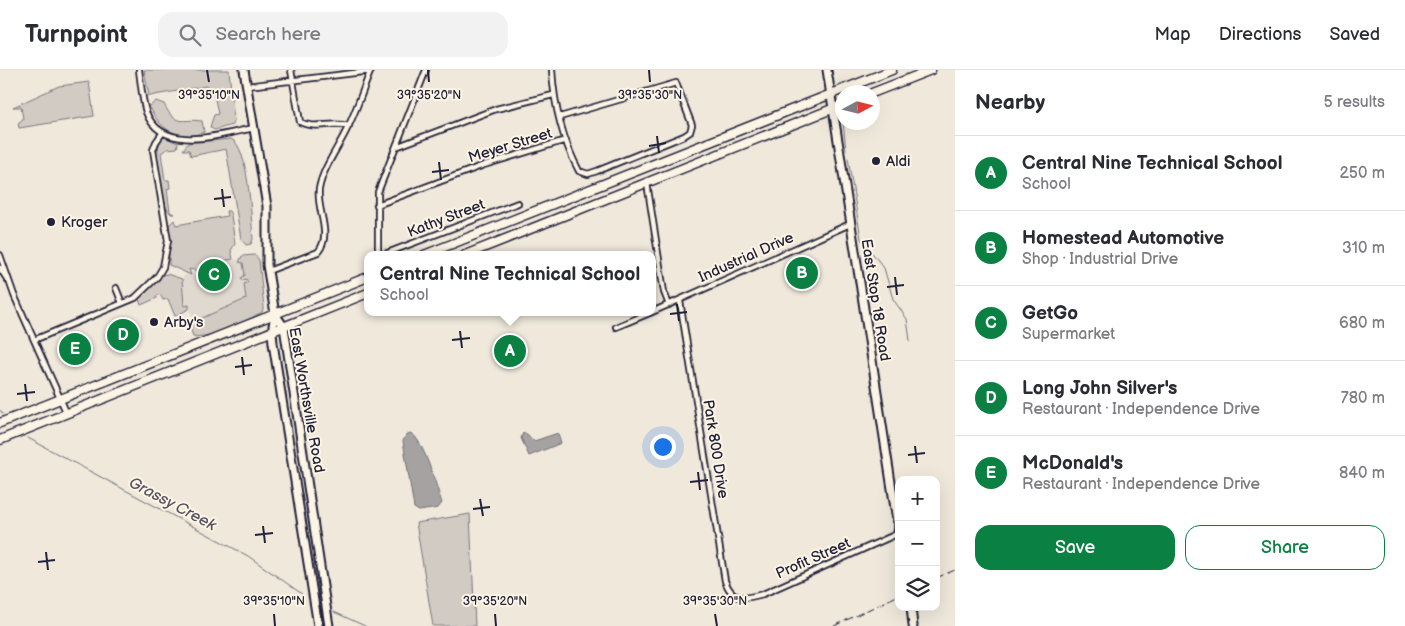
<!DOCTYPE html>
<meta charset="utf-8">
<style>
body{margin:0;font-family:"Balsamiq Sans",sans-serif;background:#f2f2f3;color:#2b2b33}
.controls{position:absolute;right:15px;bottom:15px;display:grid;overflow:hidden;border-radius:10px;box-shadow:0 5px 20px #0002}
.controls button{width:45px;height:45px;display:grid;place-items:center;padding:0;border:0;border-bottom:1px solid #e1e1e2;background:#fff;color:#2b2b33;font:25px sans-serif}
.compass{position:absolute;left:835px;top:15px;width:45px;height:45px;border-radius:50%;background:#fff;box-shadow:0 5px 20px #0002;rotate:83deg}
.you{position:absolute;left:662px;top:376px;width:18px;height:18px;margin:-12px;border:4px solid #fff;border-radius:50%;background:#1a73e8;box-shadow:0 0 0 8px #1a73e833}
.badge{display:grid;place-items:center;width:32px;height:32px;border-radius:50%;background:#0b8043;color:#fff;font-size:16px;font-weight:700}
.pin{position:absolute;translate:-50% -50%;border:2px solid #fff;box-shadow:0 1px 5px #0006}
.popup{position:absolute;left:364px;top:181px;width:292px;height:65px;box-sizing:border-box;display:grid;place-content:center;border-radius:10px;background:#fff;filter:drop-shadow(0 1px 4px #0005);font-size:16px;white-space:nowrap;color:#7c7c81}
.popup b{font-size:19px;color:#2b2b33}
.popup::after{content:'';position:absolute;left:50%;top:100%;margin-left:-10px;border:10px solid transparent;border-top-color:#fff}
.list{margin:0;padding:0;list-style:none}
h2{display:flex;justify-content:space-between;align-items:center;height:65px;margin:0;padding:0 20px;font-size:21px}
h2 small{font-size:16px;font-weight:400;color:#7c7c81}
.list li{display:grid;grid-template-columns:32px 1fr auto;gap:15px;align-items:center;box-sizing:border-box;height:75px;padding:0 20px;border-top:1px solid #e1e1e2}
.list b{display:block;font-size:19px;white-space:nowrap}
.list p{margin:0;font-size:16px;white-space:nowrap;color:#7c7c81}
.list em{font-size:16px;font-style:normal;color:#7c7c81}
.actions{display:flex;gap:10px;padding:15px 20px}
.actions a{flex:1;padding:11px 0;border:1px solid #0b8043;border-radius:15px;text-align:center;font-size:18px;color:#0b8043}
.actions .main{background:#0b8043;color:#fff}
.icon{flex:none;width:28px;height:28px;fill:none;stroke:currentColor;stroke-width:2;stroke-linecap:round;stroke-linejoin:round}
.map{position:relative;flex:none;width:955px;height:556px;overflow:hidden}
header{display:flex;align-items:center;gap:30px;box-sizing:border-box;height:70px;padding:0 25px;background:#fff;border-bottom:1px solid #e1e1e2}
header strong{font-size:24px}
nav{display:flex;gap:28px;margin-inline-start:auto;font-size:18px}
.search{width:350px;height:45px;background:#f2f2f3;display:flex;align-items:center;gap:12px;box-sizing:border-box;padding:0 18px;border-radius:15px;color:#7c7c81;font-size:19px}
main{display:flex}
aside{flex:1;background:#fff}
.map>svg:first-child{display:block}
.built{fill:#e0d9cf}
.green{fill:#d1cbc3;stroke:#7a767f}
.water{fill:#a6a2a2;stroke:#716f79}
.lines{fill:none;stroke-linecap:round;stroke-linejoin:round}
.stream{stroke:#716f79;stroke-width:1}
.street-casing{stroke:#22223b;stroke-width:8}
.secondary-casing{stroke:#22223b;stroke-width:11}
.primary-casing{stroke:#22223b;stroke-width:11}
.street{stroke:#fcf5e5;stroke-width:4.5}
.secondary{stroke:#fcf5e5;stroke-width:7}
.primary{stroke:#fcf5e5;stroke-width:8}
.rail{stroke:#22223b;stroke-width:1;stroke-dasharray:8 4;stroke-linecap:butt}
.ticks{fill:none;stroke:#22223b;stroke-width:2}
.poi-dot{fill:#22223b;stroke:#fcf5e5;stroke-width:2}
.labels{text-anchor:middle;stroke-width:4;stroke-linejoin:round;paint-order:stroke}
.street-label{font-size:15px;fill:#22223b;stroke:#fcf5e5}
.poi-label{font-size:15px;fill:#22223b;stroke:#fcf5e5;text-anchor:start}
.water-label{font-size:16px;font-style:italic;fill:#575564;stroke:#fcf5e5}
.ticks-label{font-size:12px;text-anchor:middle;fill:#22223b;stroke:#fcf5e5;stroke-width:4;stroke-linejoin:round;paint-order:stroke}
</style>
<header>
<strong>Turnpoint</strong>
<div class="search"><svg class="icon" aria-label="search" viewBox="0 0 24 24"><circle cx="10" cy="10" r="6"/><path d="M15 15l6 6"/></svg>Search here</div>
<nav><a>Map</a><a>Directions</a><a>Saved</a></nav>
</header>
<main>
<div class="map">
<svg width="955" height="556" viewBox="0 0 955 556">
<rect width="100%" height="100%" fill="#efe8db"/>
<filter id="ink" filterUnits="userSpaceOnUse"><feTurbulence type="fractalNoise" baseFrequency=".02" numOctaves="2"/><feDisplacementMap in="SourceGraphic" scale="10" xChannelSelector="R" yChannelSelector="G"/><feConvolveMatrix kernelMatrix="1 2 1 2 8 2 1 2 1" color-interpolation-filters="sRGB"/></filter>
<g filter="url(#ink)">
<!-- built -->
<path class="built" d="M233,189L243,192L245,206L243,210L246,209L248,213L244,214L246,229L195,251L188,235L184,236L182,209L187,203L197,205L201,199Z"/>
<!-- green -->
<path class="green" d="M144,0H229L234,51L232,55L214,60L210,57L214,45L218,44L213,19L206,16L149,26Z
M89,12L94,46L19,58L18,53L23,49L21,37H13L59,16Z
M156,31L164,34C176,58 182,48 202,51L204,62C181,72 157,59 150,36Z
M164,67L178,73L177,78L167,79L161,83L165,110H169L170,118L167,119L170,142L174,144H171L166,138C163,122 150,76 164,67Z
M231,69C249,76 251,149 253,169L251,174L246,175L241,169L226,79L191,86L189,80H183L188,73Z
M226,141H229L231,145L235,174L231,180L233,189L223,191L199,201L189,199L191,205L169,195V155L174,150L176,155L227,146Z
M255,185L259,190L264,237L262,242C249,250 208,270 193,266L190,258L195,251L246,229L244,214L248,212L246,209L243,210L241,208L245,205L243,193L239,192L242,186Z
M167,204L182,209L184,236L189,235V239L175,246L168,229L163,230L160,224L156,226L157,228L141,235L139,229L162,205Z
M470,444L475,556H433L416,453Z"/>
<!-- water -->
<path class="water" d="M410,363C422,365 438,421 442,433L438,438L419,441L414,438L403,371L406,365Z
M523,363L527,364L534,371L558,363L561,373L529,386L521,368Z"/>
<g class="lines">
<!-- stream -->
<path class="stream" d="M843,52L846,80
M848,88L861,169L884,198L893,229L907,249L910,271
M0,340L3,344
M28,368L248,486L302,524
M334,542L365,556"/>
<!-- street casing -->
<g class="street-casing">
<path id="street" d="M139,0C141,14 142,29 146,42C162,85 222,64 254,58
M291,0L300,52C315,60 331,51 349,56
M552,0C554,34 563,71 579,101L588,104L597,101L684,66L690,62L692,55L676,13L560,47
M247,16L371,1
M396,77L496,39L553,25
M647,113L664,222L669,235
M377,135L484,95L566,70
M0,185L14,225L67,344
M378,185V122L426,0
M382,185L518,133
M0,198L7,209
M268,201L318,182C333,164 316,140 319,119C323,97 339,77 348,57C357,39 363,19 371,0
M116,218L122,233
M680,231L725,511C733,532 745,529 763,524L899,463
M652,242L850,154
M616,257L652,242
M34,270L135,228L157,207L163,197L168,171L153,80L156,72L163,62"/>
</g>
<!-- secondary casing -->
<g class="secondary-casing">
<path id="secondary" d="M244,0L267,136V195L275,244L272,262L273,273L318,556
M827,0L899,464
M275,244L284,257L329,556
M911,537L913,556"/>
</g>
<!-- primary casing -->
<g class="primary-casing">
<path id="primary" d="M872,23L931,0
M424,185L892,0
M465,185L842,35
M0,353L368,207
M0,370L368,223"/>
</g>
<!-- street -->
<use href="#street" class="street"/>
<!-- secondary -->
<use href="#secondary" class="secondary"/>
<!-- primary -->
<use href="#primary" class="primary"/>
<!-- rail -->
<path class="rail" d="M936,508L955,500
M834,556L899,525"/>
</g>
</g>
<!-- ticks -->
<path class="ticks" d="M207,0L209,12M428,0L429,12M649,0L650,12M657,66L659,83M649,76L666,73M439,92L441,110M432,102L449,100M222,119L224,137M214,129L231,127M895,207L897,225M887,217L904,215M677,234L679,251M670,244L687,242M460,261L462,278M452,270L470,268M242,287L244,305M235,297L252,295M25,314L27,331M17,324L35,322M915,376L917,393M908,385L925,383M698,402L700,420M690,412L708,410M480,429L483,446M473,439L490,437M263,456L265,473M255,465L273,463M46,482L48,500M38,492L55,490M274,544L275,556M495,544L496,556M715,544L717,556"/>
<!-- markers -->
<g class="poi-dot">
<circle cx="876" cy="91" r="5"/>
<circle cx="51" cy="152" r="5"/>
<circle cx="154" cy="252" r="5"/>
</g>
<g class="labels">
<!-- street labels -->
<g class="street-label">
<text transform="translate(510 75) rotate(-17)" y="5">Meyer Street</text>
<text transform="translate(446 148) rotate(-21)" y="5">Kathy Street</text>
<text transform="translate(746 187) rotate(-24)" y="5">Industrial Drive</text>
<text transform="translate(876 230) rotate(81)" y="5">East Stop 18 Road</text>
<text transform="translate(307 330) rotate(80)" y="5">East Worthsville Road</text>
<text transform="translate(716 379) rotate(81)" y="5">Park 800 Drive</text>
<text transform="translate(813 488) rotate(-24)" y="5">Profit Street</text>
</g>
<!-- poi labels -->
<g class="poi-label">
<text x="886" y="96">Aldi</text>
<text x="61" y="157">Kroger</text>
<text x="164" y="257">Arby's</text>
</g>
<!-- water labels -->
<g class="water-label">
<text transform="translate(173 433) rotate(28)" y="6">Grassy Creek</text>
</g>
</g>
<g class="ticks-label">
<text x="209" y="29">39°35'10"N</text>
<text x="429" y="29">39°35'20"N</text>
<text x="650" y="29">39°35'30"N</text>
<text x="274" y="535">39°35'10"N</text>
<text x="495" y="535">39°35'20"N</text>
<text x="715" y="535">39°35'30"N</text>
</g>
</svg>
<div class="controls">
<button>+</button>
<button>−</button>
<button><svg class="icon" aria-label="layers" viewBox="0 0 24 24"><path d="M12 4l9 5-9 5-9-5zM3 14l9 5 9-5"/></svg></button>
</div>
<svg class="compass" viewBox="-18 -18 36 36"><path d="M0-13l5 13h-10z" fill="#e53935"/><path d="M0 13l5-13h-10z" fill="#7c7c81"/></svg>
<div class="you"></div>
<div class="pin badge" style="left:510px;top:281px">A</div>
<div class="popup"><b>Central Nine Technical School</b>School</div>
<div class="pin badge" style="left:802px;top:203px">B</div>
<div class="pin badge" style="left:214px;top:205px">C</div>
<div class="pin badge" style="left:123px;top:265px">D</div>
<div class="pin badge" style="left:75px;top:279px">E</div>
</div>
<aside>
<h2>Nearby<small>5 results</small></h2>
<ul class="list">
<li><span class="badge">A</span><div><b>Central Nine Technical School</b><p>School</p></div><em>250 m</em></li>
<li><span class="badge">B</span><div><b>Homestead Automotive</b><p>Shop · Industrial Drive</p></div><em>310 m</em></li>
<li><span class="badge">C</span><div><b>GetGo</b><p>Supermarket</p></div><em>680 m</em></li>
<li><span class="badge">D</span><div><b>Long John Silver's</b><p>Restaurant · Independence Drive</p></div><em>780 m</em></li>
<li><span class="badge">E</span><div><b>McDonald's</b><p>Restaurant · Independence Drive</p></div><em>840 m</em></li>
</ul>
<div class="actions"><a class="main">Save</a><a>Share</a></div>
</aside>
</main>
